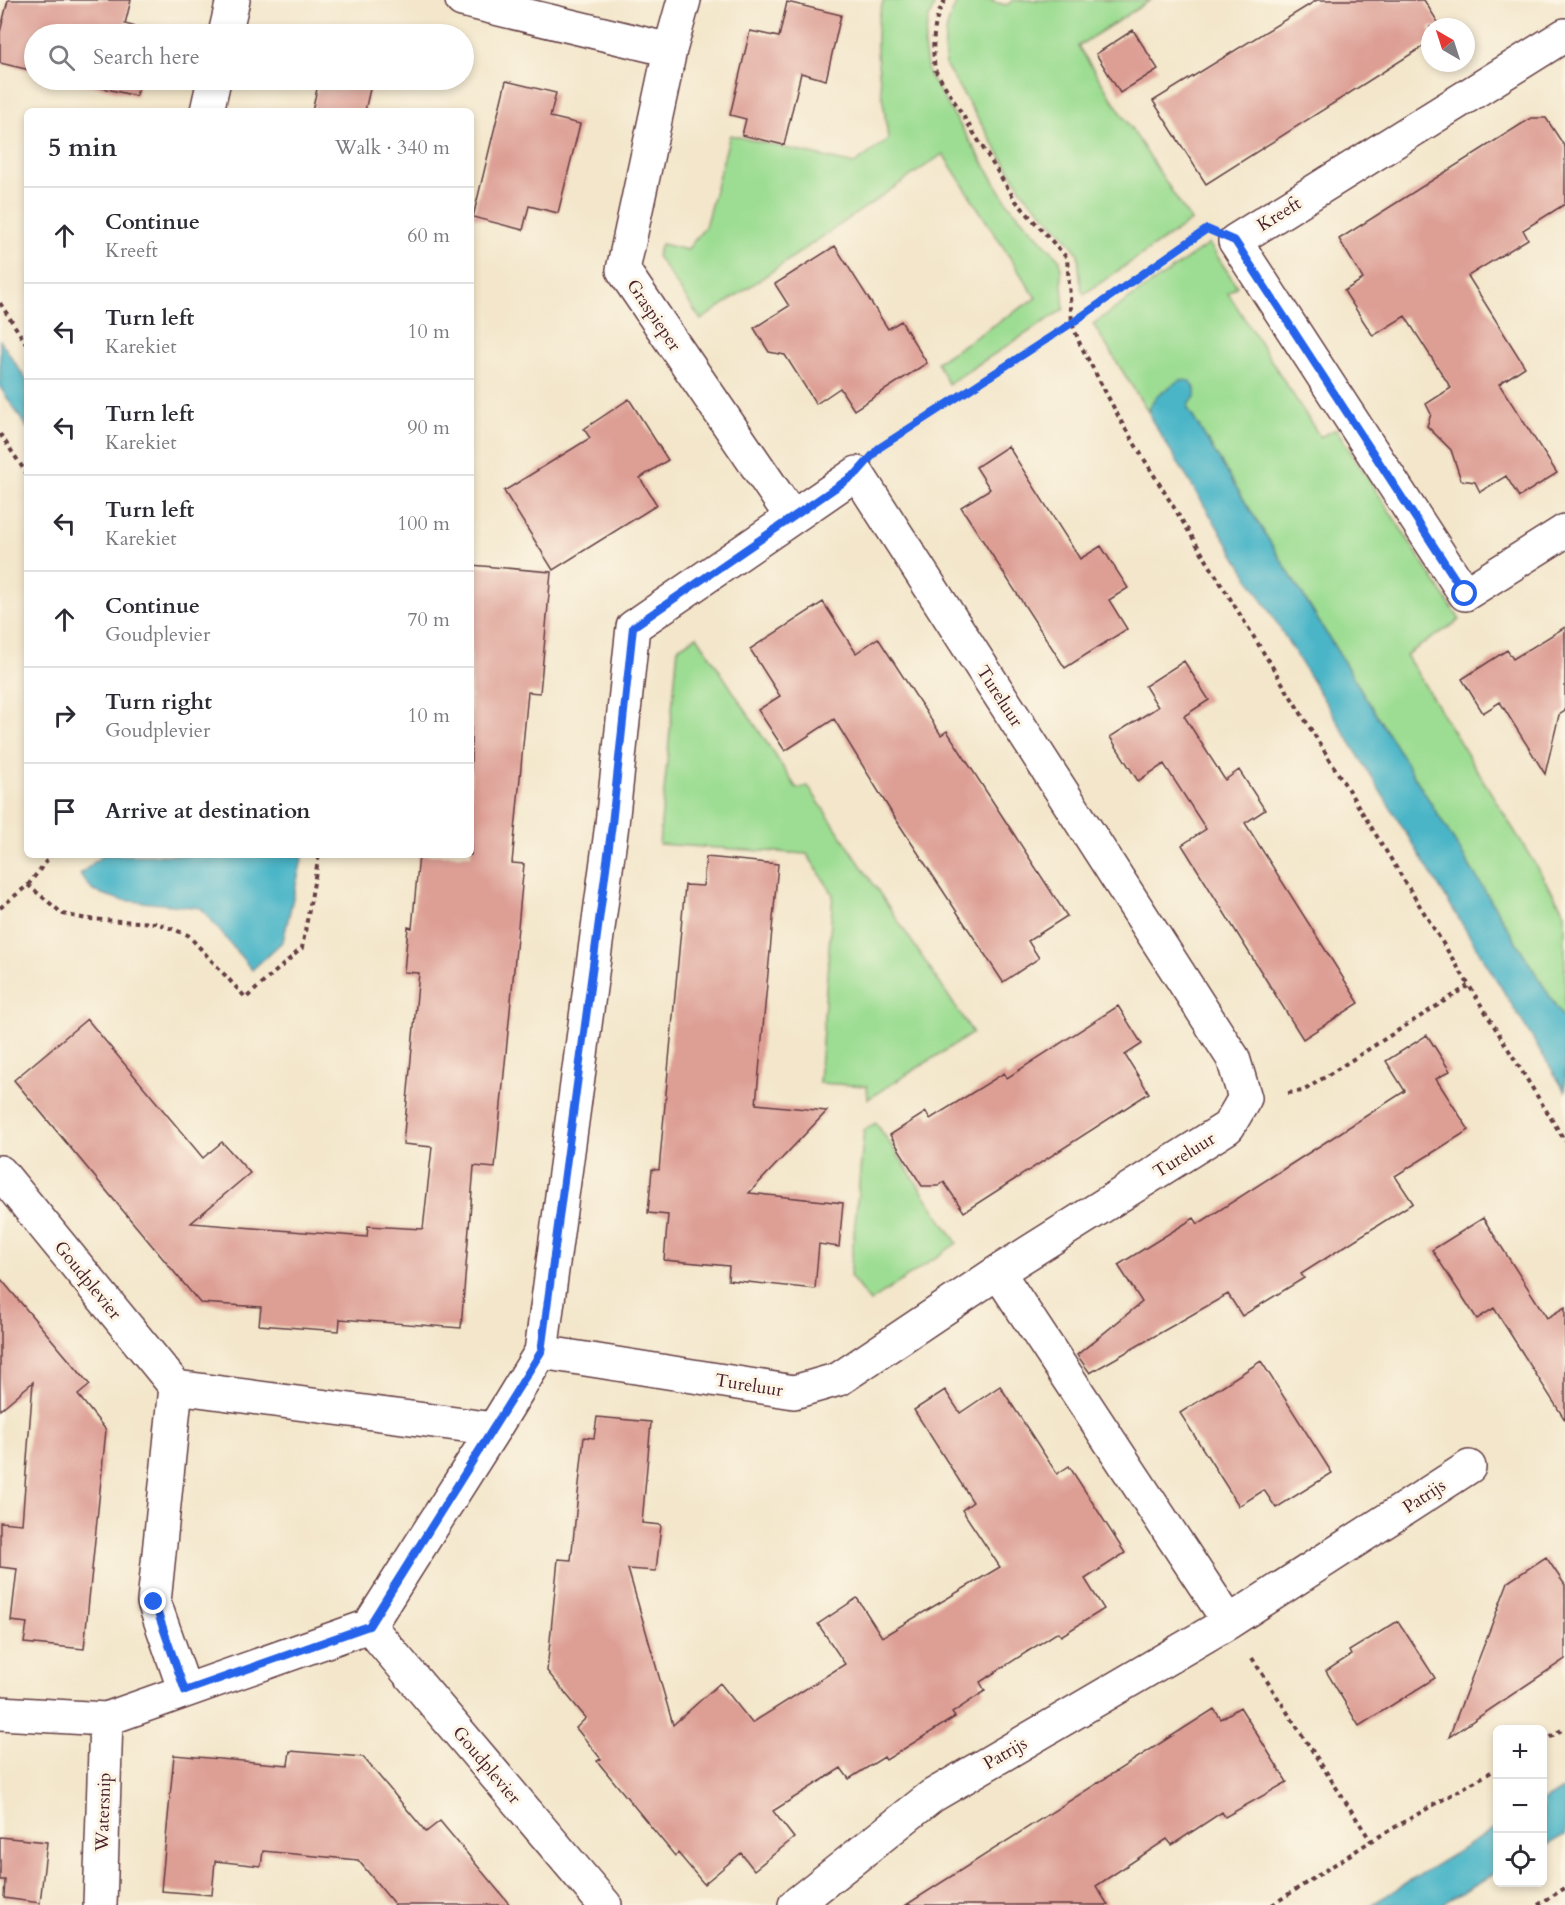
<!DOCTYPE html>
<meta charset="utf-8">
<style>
body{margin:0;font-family:Cardo,serif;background:#f2f2f3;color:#2b2b33}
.controls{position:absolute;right:18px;bottom:18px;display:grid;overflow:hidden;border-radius:9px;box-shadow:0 3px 9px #0003}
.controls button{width:54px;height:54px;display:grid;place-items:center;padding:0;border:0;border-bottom:2px solid #e1e1e2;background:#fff;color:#2b2b33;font:30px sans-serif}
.compass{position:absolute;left:1421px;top:18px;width:54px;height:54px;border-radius:50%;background:#fff;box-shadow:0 3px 9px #0003;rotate:321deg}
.stop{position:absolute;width:18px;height:18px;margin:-14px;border:4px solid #2563eb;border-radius:50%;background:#fff}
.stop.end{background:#2563eb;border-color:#fff;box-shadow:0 2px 6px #0008}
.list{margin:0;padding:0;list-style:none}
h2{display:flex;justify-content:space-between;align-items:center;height:78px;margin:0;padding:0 24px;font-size:26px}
h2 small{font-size:20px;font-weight:400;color:#7c7c81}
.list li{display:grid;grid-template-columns:39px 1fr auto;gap:18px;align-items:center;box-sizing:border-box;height:96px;padding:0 24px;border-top:2px solid #e1e1e2}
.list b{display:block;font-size:22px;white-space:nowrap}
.list p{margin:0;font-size:20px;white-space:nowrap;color:#7c7c81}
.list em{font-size:20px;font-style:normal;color:#7c7c81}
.icon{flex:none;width:33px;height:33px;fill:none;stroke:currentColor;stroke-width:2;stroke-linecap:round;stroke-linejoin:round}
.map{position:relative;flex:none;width:1565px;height:1905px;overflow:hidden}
.search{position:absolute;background:#fff;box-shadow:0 3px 9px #0003;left:24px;top:24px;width:450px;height:66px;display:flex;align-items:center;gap:15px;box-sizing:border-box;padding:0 21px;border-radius:33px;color:#7c7c81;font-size:22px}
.panel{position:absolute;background:#fff;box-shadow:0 3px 9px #0003;left:24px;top:108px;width:450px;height:750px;border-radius:9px}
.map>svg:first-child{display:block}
.green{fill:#9ddd93;stroke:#747e5f;stroke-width:1.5}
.water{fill:#49b5c7;stroke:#4a6a79;stroke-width:1.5}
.building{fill:#dd9e94}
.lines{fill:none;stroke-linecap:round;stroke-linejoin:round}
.street-casing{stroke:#633d43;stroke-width:36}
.path{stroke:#633d43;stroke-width:4;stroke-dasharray:4.5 4.5;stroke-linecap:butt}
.street{stroke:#fff;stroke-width:33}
.route{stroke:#2563eb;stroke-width:8}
.labels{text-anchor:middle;stroke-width:6;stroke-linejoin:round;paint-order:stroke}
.street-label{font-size:18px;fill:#4a1f2b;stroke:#fcf5e5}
</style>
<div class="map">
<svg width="1565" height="1905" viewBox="0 0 1565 1905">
<rect width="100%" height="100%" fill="#fcf5e5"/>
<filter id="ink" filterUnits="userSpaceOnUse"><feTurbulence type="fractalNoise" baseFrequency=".0167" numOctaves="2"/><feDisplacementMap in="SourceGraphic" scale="12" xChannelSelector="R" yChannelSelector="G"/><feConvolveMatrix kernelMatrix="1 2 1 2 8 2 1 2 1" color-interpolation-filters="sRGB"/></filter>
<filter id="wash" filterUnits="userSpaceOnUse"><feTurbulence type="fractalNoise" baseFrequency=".008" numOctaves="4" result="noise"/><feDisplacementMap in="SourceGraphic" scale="24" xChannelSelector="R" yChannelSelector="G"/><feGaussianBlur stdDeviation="1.35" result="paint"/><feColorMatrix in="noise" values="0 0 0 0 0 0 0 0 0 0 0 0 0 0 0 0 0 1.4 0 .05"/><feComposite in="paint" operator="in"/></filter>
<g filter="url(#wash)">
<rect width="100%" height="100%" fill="#f3e6ca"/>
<!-- green -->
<path class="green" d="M884,0H936L928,21L924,46L928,73L1009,205L1060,260L1064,309L948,384L937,362L1036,298L943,154L701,320L657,256L661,244L687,250L705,227L730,135L854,164L888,140C885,100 867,36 884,0Z
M958,0H994L993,2L1007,5L1013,0H1151L1078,46L1191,221L1084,294L1081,288L1078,253L1059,229L1024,194L946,66C942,42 946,22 958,0Z
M1209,244L1237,286L1228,293L1320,437L1336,429L1460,620L1406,655L1565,913V1021L1188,409V405L1148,409L1150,415L1093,324Z
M697,636L797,789L808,786L973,1033L868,1099L867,1086L819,1083L833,894L807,854L659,844L678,648Z
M876,1123L957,1243L870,1302L850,1276L864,1130Z"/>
<!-- water -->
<path class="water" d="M0,340L27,381V428L0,387Z
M1180,380L1190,381L1195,388V397L1188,405V409L1565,1021V1091L1151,419C1144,399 1165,391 1180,380Z
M103,855H303L283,941L252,970L201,908L121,900L93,891L80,874Z
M1565,1788V1835L1543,1848V1801Z
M1497,1827V1872L1440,1905H1371Z"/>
<g id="blocks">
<!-- building -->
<path class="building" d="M8,0H131L125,24L151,31V34H34V71L0,63V32Z
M1317,0H1424L1441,27H1430V42L1206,184L1153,101Z
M787,2L841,15L826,80L801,73L784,145L742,135L746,119L730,115L750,31L779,37Z
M332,25L370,34H330Z
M1133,30L1158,69L1120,93L1096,54Z
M70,80H140L136,96Z
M319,80H372L365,111H312Z
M506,81L556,93L550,117L580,124L558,213L529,206L523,230L473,217Z
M1531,118H1546L1565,147V204L1523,230L1528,239L1468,276L1525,367L1499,384L1557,473L1519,497L1506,476L1480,492L1475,482L1461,480L1451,450L1427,426L1431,414L1426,404L1451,388L1405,316L1373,336L1344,291L1363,279L1339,239Z
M835,246L888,329L901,321L927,363L854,410L840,388L816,404L785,355L769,352L754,328L789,306L775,284Z
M629,399L668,460L640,478L657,505L553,570L504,491L590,438L584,429Z
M1008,446L1080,559L1101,546L1128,588L1109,600L1127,629L1065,668L961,507L990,489L976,467Z
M471,565L551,572L540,693L528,692L512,863L524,864L495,1168L474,1166L461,1328L340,1319L339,1331L259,1325L261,1307L200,1303L14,1080L87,1019L203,1158L222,1142L250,1173L191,1223L367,1237L368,1226L423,1229L432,1147L403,1144L419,973L404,972L408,927L412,928L419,855H471Z
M823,602L856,653L878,638L941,735L947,731L1067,916L1028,941L1039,958L1003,982L893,815L834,719L785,751L758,710L780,696L750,649Z
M1565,627V711L1559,715L1545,774L1500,702L1483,713L1462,679L1507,650L1513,659Z
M1184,661L1209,700L1184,716L1225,780L1239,770L1265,810L1245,823L1359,1003L1303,1039L1182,845L1206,829L1164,764L1138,781L1110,737L1158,707L1145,686Z
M706,857L778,864L756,1104L827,1111L749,1193L843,1203L839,1247L819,1244L815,1289L728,1280L729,1266L664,1260L668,1215L648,1213L652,1169L659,1170L685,885L703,886Z
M1118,1006L1142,1044L1125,1055L1149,1093L964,1212L944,1182L938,1186H922L890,1135L926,1112L930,1119L1004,1073L1007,1078Z
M1427,1035L1450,1071L1436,1079L1469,1130L1395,1176L1413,1203L1301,1274L1304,1278L1242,1316L1228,1294L1090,1373L1077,1355L1142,1302L1118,1265L1194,1218L1198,1224L1405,1091L1386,1061Z
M1483,1218L1547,1318L1565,1307V1420L1494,1308L1477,1319L1432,1250Z
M0,1278L90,1385L78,1395L106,1430L84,1649L24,1643L27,1623L11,1621L17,1569L0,1567V1522L22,1524L33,1382L0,1410Z
M1261,1361L1332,1473L1276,1508L1264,1490L1239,1506L1180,1413Z
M1000,1386L1057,1474L1069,1466L1125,1553L1085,1579L1104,1609L1061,1636L1058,1632L980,1682L985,1691L952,1713L955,1717L886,1760L884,1757L849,1779L841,1768L773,1811L794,1838L754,1870L741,1853L704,1884L678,1853L675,1856L597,1761L601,1759L576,1728L586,1718L547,1671L558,1559L571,1560L584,1437L594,1438L597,1417L651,1422L642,1523L661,1525L656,1571L628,1569L673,1725L720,1683L752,1723L845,1664L818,1624L857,1598L882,1637L1000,1567L962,1510L973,1502L914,1410L945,1390L960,1413Z
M1546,1557L1565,1585V1659L1449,1737L1508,1582Z
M1398,1621L1435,1678L1359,1726L1326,1671L1351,1655L1349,1651Z
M1240,1707L1287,1782L1225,1817L1222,1812L1172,1845L1167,1839L1096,1886L1108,1905H906L1214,1709L1221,1719Z
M290,1751L363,1757L426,1832L440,1821L510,1905H395L358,1860L263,1851L261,1866L215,1861L212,1895L161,1891L174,1755L288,1765Z
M0,1837L47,1842L40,1903L4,1898L5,1880H0Z"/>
</g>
</g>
<g filter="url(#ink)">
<use href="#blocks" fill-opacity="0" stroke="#633d43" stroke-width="1.5"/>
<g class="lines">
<!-- street casing -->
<g class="street-casing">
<path id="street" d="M462,0L670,50
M684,0L670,50L623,270L791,516
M225,34L233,0
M1565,35L1235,241L1465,594L1565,531
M207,111L214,80
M0,1172L176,1387
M998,1272L1229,1622
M369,1626L605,1905
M185,1691L154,1602L176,1387L494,1429L541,1352L612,824L633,627L857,473L1233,1058L1245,1098L1228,1127L998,1272L839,1379L794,1392L541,1352
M0,1713L106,1719L369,1626L494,1429
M100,1905L106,1719
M795,1905L932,1796L1229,1622L1469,1467"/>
</g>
<!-- path -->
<path class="path" d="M945,0C932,21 932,47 935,70L1015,200L1067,258L1072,323L1080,344L1123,425L1565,1141
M0,303L27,345
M0,434L27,474
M887,443L1072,323L1192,239
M28,885L51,855
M0,908L28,885L63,914L87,919L157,923L188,935L246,998L302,948L319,855
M1288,1093L1303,1091L1468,986
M1252,1658L1371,1841
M1542,1742L1565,1728
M1272,1905L1371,1841L1498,1768
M1538,1905L1565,1888"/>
<!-- street -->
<use href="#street" class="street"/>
</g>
</g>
<g class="lines" filter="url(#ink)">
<!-- route -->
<path class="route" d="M154,1602L185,1691L369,1626L541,1352L612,824L633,627L857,473L879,448L1072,323L1207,229L1235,241L1465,594"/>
</g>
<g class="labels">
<!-- street labels -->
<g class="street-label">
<text transform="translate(1279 214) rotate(-32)" y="6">Kreeft</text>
<text transform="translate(654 315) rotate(56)" y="6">Graspieper</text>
<text transform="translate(1000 696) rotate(57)" y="6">Tureluur</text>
<text transform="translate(1184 1155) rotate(-32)" y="6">Tureluur</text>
<text transform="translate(88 1280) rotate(51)" y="6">Goudplevier</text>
<text transform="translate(749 1385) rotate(9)" y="6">Tureluur</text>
<text transform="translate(1424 1496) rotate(-33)" y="6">Patrijs</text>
<text transform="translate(1005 1753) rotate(-30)" y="6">Patrijs</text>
<text transform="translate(487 1765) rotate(50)" y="6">Goudplevier</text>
<text transform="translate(103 1812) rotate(-88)" y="6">Watersnip</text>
</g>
</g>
</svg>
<div class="controls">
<button>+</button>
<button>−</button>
<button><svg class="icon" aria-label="locate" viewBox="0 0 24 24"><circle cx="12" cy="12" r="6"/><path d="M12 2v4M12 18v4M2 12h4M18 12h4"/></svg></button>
</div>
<svg class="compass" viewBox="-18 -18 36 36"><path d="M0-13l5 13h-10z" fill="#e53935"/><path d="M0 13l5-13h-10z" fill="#7c7c81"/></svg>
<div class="stop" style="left:1465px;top:594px"></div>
<div class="stop end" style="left:154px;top:1602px"></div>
<div class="search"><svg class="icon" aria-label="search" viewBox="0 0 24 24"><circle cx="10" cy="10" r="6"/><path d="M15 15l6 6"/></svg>Search here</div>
<section class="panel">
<h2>5 min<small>Walk · 340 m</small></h2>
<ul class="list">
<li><svg class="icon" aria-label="ahead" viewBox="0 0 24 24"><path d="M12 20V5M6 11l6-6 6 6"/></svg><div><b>Continue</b><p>Kreeft</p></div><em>60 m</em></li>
<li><svg class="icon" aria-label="left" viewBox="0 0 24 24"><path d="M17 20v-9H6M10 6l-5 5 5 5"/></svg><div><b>Turn left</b><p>Karekiet</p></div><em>10 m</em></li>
<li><svg class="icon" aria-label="left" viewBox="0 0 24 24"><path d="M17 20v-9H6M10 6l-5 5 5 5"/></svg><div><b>Turn left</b><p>Karekiet</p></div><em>90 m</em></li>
<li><svg class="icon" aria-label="left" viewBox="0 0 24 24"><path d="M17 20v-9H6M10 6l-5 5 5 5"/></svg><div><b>Turn left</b><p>Karekiet</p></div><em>100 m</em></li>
<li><svg class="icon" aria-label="ahead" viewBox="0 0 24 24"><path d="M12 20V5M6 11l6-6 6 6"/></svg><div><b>Continue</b><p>Goudplevier</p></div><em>70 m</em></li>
<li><svg class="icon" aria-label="right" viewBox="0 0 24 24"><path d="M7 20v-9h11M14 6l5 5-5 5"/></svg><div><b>Turn right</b><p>Goudplevier</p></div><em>10 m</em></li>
<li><svg class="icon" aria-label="arrive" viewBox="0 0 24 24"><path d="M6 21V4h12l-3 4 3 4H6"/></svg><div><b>Arrive at destination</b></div></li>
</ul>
</section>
</div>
